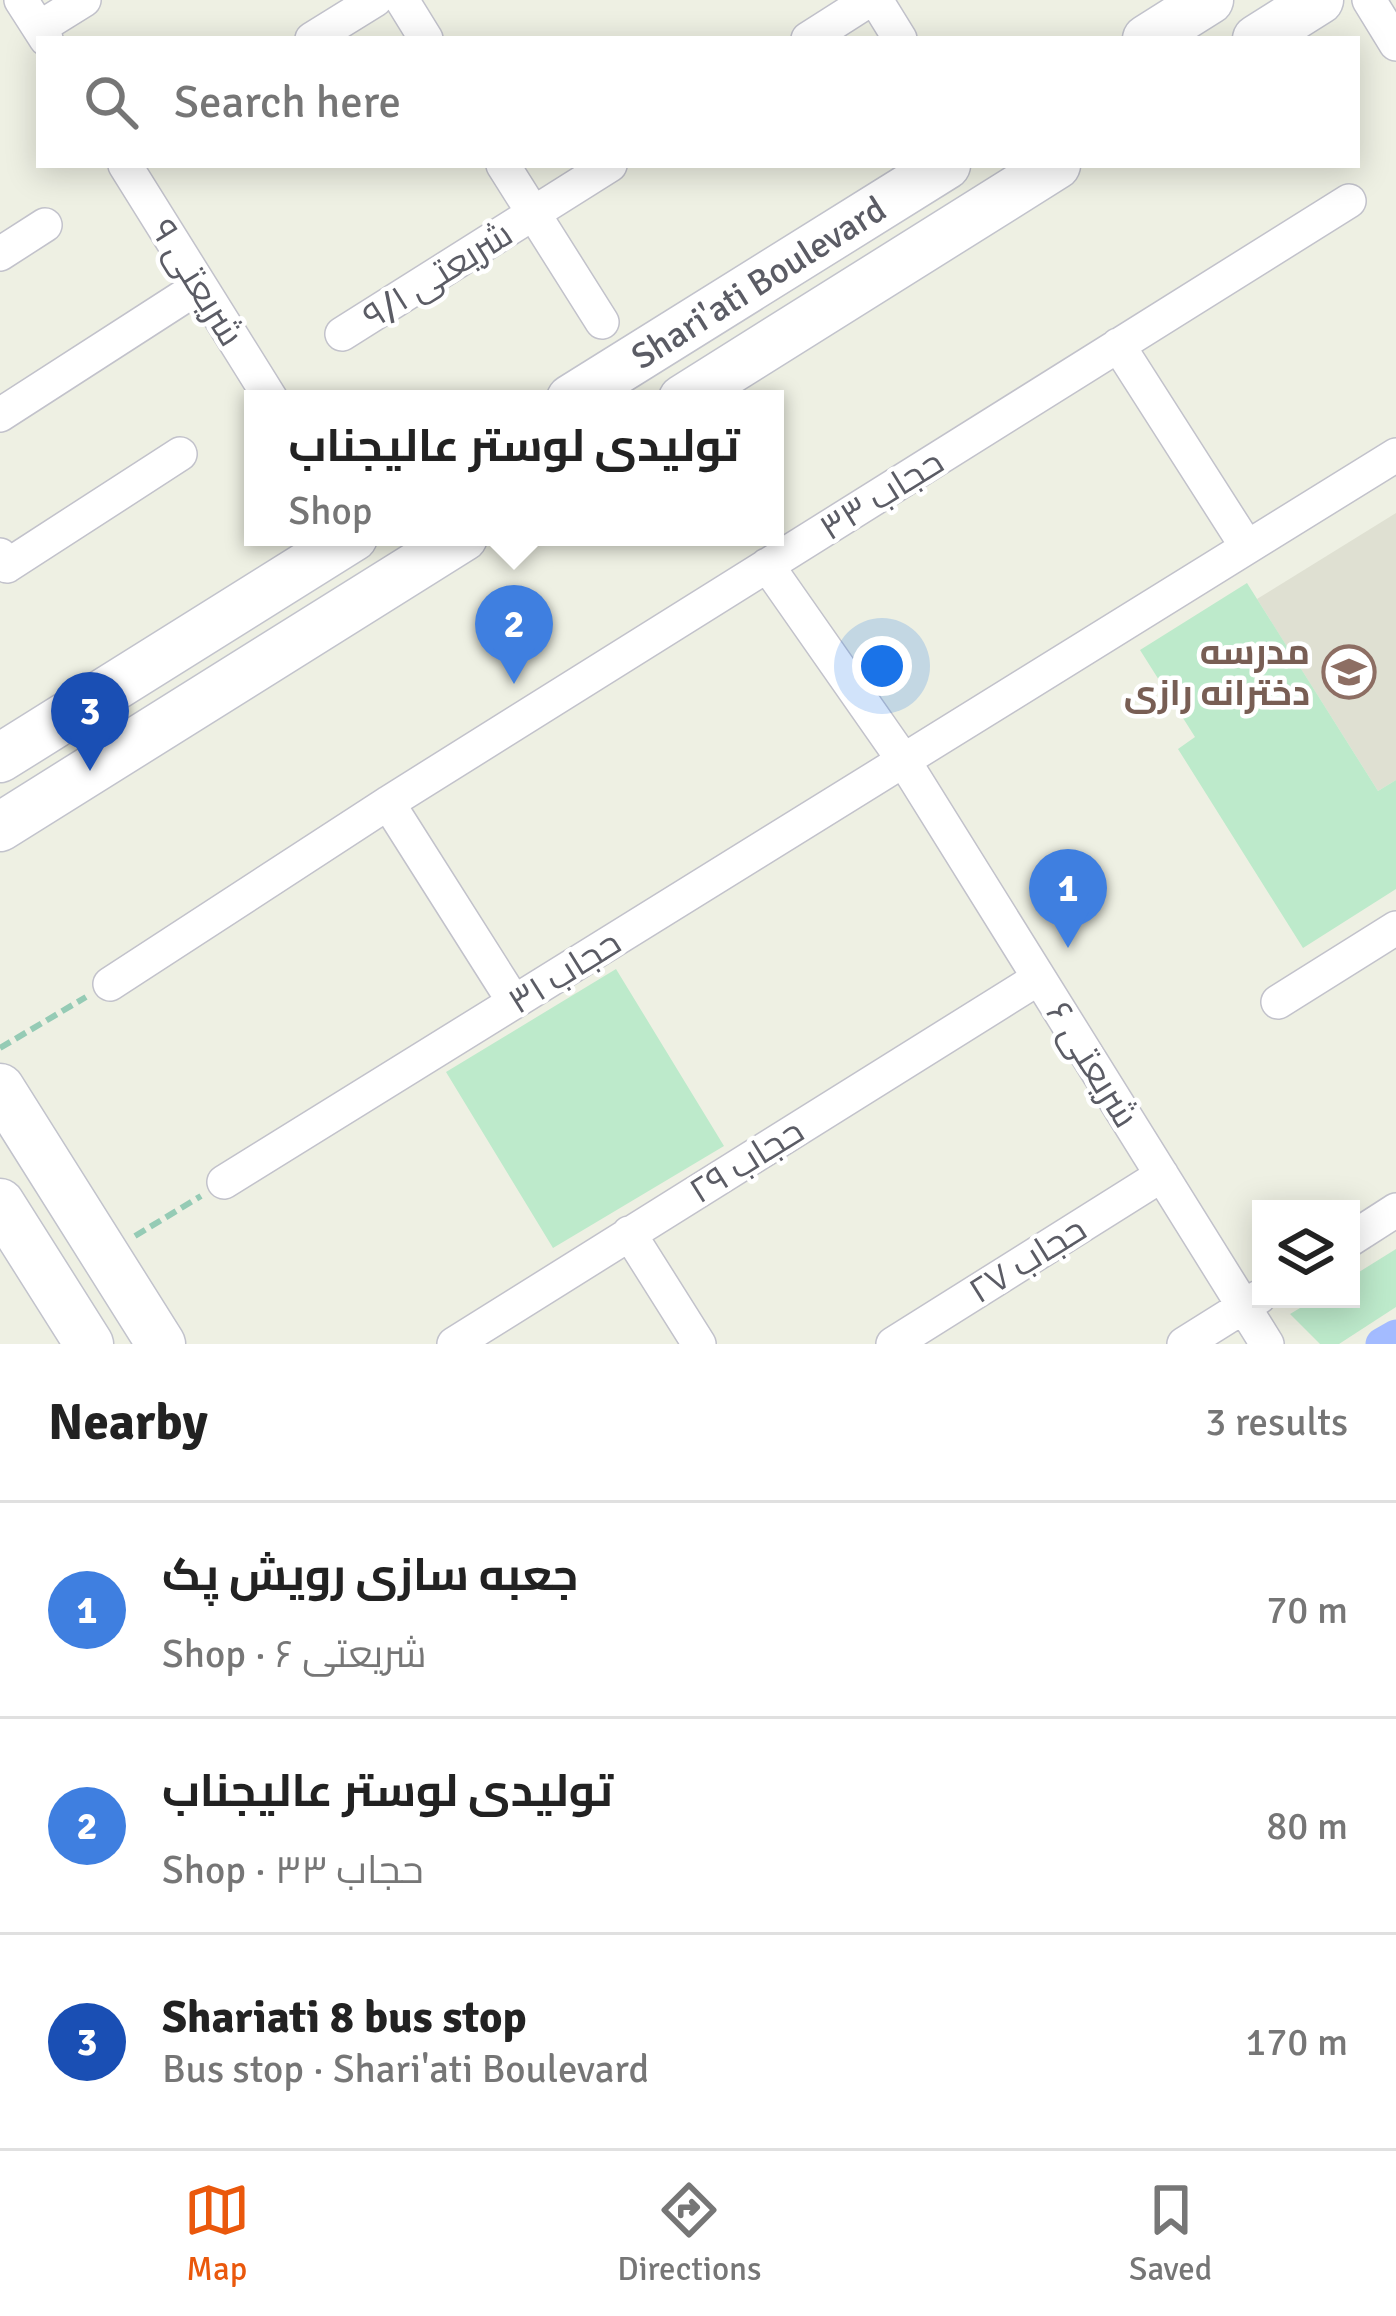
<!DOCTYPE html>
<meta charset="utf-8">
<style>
body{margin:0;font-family:Signika,Cairo,sans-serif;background:#f2f2f2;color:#222}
.controls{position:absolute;right:36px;bottom:36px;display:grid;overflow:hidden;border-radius:0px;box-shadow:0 6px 30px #0003}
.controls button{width:108px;height:108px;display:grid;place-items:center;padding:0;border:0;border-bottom:3px solid #e0e0e0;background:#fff;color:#222;font:60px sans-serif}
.you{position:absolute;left:882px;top:666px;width:42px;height:42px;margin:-30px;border:9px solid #fff;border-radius:50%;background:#1a73e8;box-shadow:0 0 0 18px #1a73e833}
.badge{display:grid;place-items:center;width:78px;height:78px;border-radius:50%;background:#ea580c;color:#fff;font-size:39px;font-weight:700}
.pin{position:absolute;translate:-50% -99px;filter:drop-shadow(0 3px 6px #0008)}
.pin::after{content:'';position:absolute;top:63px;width:42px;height:36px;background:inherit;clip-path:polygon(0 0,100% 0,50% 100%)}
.popup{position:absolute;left:244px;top:390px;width:540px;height:156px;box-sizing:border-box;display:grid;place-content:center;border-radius:0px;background:#fff;filter:drop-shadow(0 3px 9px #0005);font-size:39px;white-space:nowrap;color:#767676}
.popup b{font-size:45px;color:#222}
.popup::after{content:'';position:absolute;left:50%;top:100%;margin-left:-24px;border:24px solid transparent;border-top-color:#fff}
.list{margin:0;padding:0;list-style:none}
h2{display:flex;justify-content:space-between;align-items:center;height:156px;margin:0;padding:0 48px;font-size:51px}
h2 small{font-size:39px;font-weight:400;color:#767676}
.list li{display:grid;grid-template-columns:78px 1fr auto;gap:36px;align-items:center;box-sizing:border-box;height:216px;padding:0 48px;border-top:3px solid #e0e0e0}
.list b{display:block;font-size:45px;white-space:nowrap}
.list p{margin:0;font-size:39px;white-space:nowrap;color:#767676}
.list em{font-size:39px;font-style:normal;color:#767676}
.icon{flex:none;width:66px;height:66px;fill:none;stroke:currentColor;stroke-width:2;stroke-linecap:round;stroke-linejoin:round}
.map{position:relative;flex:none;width:1396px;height:1344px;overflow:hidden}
.search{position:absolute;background:#fff;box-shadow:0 6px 30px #0003;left:36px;right:36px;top:36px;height:132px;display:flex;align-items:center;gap:30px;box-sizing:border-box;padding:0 42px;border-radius:0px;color:#767676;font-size:45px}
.sheet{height:804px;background:#fff}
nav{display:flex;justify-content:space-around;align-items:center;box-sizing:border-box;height:168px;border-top:3px solid #e0e0e0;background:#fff;font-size:33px;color:#767676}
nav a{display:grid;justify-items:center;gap:6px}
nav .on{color:#ea580c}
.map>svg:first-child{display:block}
.education{fill:#dfe0d2}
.green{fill:#bdeacb}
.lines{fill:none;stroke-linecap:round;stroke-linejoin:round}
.canal{stroke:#a3bbff;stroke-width:33}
.minor-casing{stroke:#c2c2cb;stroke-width:36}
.secondary-casing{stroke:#c2c3cc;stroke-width:51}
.path{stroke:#95cbb5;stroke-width:6;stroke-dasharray:12 6;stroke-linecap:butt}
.minor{stroke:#fff;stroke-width:33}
.secondary{stroke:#fff;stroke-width:48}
.labels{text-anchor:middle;stroke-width:9;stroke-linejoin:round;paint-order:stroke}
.street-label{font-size:36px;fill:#5b5c65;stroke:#fff}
.education-label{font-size:36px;font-weight:bold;fill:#785e54;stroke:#fff;text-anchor:end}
</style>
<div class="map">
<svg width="1396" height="1344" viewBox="0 0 1396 1344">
<rect width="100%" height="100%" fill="#eef0e3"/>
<!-- education -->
<path class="education" d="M1396,513V780L1378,791L1257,599Z"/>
<!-- green -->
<path class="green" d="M1247,583L1378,791L1396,780V889L1303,948L1178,749L1195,737L1140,650Z
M616,969L724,1146L553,1248L446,1072Z
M1396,1249V1307L1339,1344H1320L1290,1314L1315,1299H1351V1277Z"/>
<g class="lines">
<!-- canal -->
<path class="canal" d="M1382,1344L1396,1336"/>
<!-- minor casing -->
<g class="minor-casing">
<path id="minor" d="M21,0L46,39
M402,0L426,39
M876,0L900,39
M1369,0L1396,44
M39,28L84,0
M312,39L375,0
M808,39L869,0
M125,165L271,399
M503,165L602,322
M0,254L45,225
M342,334L610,165
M1118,345L1247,547
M0,415L200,286
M0,555L7,566L180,454
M767,565L904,761L1267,1344
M388,803L514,1002
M110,984L388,803L1349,201
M1278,1002L1396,928
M224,1182L1396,455
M629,1233L699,1344
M1351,1239L1396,1210
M454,1344L1039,978
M893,1344L1162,1175
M1184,1344L1259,1297"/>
</g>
<!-- secondary casing -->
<g class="secondary-casing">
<path id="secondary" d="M1147,39L1209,0
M1257,39L1319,0
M571,399L946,165
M683,399L1056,165
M0,758L353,537
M0,827L463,537
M0,1088L161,1344
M0,1203L89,1344"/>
</g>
<!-- path -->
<path class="path" d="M0,1048L86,997
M135,1236L201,1196"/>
<!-- minor -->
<use href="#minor" class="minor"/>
<!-- secondary -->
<use href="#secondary" class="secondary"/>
</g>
<!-- icons -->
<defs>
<g id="school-ring" transform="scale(2.7)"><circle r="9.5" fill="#fff" stroke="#8d6e63" stroke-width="1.5"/><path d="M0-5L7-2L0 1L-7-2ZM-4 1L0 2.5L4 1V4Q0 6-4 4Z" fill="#8d6e63"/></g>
</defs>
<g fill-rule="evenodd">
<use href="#school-ring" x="1349" y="672"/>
</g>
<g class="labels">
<!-- street labels -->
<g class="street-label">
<text transform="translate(437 274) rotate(-32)" y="13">شریعتی ۹/۱</text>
<text transform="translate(198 282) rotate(58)" y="13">شریعتی ۹</text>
<text transform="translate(758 282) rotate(-32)" y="13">Shari'ati Boulevard</text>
<text transform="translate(881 494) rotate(-32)" y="13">حجاب ۳۳</text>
<text transform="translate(564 971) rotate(-32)" y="13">حجاب ۳۱</text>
<text transform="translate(1093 1064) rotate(58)" y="13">شریعتی ۶</text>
<text transform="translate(746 1160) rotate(-32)" y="13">حجاب ۲۹</text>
<text transform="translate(1027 1259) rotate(-32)" y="13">حجاب ۲۷</text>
</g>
<!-- education labels -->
<g class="education-label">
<text x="1310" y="664">مدرسه<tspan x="1310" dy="41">دخترانه رازی</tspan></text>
</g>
</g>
</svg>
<div class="controls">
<button><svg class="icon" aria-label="layers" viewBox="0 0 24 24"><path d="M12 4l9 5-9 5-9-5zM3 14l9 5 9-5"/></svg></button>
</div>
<div class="you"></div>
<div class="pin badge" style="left:1068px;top:948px;background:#3f7fe0">1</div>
<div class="pin badge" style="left:514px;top:684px;background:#3f7fe0">2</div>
<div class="popup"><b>تولیدی لوستر عالیجناب</b>Shop</div>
<div class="pin badge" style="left:90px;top:771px;background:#1a4fb4">3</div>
<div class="search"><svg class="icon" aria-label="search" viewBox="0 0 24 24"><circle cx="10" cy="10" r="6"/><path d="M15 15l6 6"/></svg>Search here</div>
</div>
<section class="sheet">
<h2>Nearby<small>3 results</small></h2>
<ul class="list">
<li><span class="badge" style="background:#3f7fe0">1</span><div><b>جعبه سازی رویش پک</b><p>Shop · شریعتی ۶</p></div><em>70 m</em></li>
<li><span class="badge" style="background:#3f7fe0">2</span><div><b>تولیدی لوستر عالیجناب</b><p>Shop · حجاب ۳۳</p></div><em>80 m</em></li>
<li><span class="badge" style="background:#1a4fb4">3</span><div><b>Shariati 8 bus stop</b><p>Bus stop · Shari'ati Boulevard</p></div><em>170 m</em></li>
</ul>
</section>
<nav>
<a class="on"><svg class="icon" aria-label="map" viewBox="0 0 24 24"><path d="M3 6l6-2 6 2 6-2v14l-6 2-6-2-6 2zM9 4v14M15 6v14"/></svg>Map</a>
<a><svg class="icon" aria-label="directions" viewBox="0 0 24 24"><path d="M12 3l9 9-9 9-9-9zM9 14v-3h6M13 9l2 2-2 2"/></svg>Directions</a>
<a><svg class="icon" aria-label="saved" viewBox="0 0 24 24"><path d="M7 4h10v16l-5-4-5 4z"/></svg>Saved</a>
</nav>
